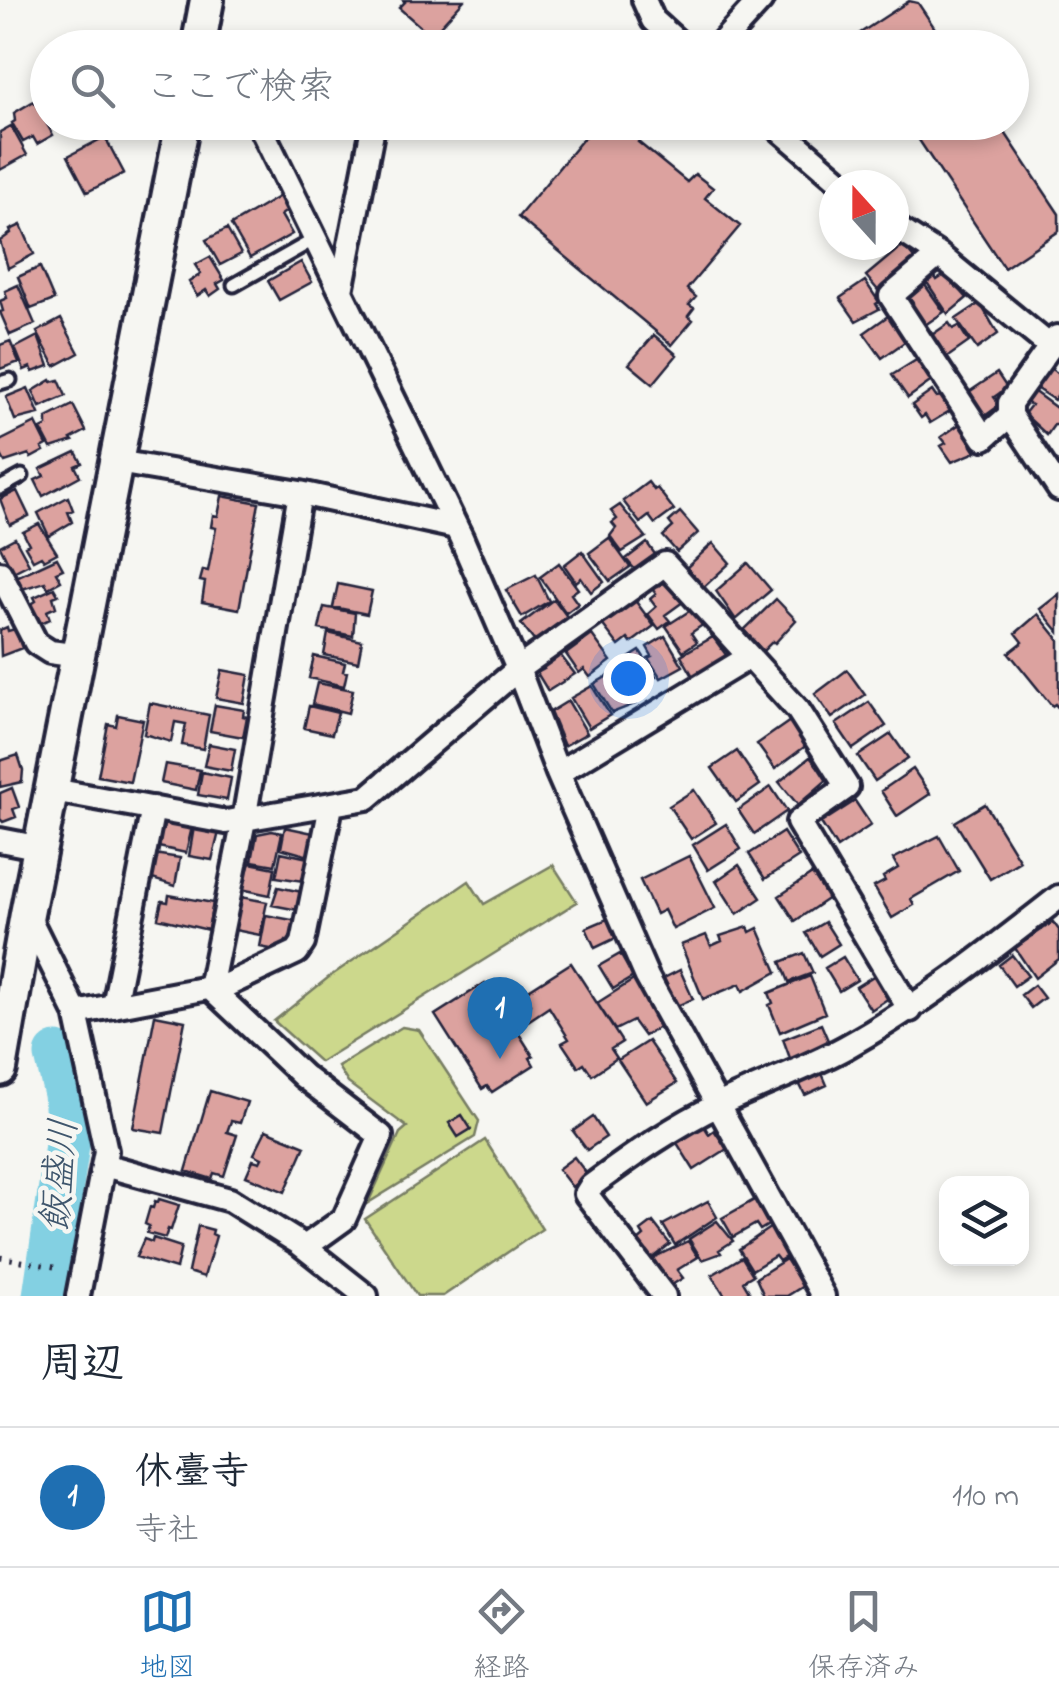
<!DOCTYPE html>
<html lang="ja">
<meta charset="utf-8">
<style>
body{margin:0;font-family:"Indie Flower","Klee One",sans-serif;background:#f2f2f3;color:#1f2937}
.controls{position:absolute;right:30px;bottom:30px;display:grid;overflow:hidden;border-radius:20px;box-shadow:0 5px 15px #0003}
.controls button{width:90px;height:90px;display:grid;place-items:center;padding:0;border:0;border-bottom:2px solid #e0e1e3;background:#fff;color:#1f2937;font:50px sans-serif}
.compass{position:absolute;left:819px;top:170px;width:90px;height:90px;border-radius:50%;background:#fff;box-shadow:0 5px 15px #0003;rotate:339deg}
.you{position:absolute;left:628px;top:678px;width:35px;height:35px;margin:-25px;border:8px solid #fff;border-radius:50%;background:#1a73e8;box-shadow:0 0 0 15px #1a73e833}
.badge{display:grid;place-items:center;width:65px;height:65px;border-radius:50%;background:#1f6fb2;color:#fff;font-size:32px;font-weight:700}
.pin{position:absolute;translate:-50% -82px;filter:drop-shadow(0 2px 5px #0008)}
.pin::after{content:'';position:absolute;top:52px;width:35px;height:30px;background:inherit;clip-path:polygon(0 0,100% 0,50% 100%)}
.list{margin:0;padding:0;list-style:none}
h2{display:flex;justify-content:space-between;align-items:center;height:130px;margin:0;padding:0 40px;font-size:42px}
h2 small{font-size:32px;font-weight:400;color:#747a83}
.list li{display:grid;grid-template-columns:65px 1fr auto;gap:30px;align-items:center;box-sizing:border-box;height:140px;padding:0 40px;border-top:2px solid #e0e1e3}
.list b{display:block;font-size:38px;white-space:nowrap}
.list p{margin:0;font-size:32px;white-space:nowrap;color:#747a83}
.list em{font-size:32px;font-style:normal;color:#747a83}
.icon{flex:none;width:55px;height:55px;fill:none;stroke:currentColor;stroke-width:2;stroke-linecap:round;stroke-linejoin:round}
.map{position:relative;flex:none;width:1059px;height:1296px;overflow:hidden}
.search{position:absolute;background:#fff;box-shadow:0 5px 15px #0003;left:30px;right:30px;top:30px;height:110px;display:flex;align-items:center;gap:25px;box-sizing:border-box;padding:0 35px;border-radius:55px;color:#747a83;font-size:38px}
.sheet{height:270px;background:#fff}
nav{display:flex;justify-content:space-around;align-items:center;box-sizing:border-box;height:140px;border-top:2px solid #e0e1e3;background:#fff;font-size:28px;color:#747a83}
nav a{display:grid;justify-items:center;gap:5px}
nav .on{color:#1f6fb2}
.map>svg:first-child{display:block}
.green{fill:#ccd88c;stroke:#777d64;stroke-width:2.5}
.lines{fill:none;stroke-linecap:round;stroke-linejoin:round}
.river{stroke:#83d0e2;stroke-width:45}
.building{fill:#dca29f;stroke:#22223b;stroke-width:2.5}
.lane-casing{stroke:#22223b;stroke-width:19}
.street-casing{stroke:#22223b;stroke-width:30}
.secondary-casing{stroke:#22223b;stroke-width:40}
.path{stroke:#22223b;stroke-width:5;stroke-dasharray:2.5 8;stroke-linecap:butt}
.lane{stroke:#f6f6f2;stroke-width:11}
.street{stroke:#f6f6f2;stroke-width:22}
.secondary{stroke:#f6f6f2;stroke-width:32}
.labels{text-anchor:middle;stroke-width:9;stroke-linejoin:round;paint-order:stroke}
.water-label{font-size:38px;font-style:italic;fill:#3f566d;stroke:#f6f6f2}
</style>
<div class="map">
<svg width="1059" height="1296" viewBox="0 0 1059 1296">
<rect width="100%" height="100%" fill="#f6f6f2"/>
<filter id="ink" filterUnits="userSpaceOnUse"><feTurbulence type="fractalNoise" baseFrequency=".01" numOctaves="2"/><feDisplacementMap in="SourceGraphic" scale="20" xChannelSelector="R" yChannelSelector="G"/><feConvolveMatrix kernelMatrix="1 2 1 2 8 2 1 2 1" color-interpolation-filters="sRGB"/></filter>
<g filter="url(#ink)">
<!-- green -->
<path class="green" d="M553,865L577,902L320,1062L274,1021L329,977L469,881L484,904Z
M402,1027L419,1030L479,1121L475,1137L368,1203L400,1133L407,1127L348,1083L338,1067Z
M485,1140L542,1229L443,1296H417L365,1219Z"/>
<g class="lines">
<!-- river -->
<path class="river" d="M45,1296L69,1131L66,1094L57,1055"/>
</g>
<!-- building -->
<path class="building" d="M403,0H464L431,36L399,8L405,2Z
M909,1L918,3L948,48H857L851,39Z
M34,101L53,135L37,144L33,137L23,142L12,123L15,121L14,113Z
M597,122H615L619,126L622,122H633L645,133L638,142L687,182L695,174L713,188L705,198L740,226L687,289L696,297L689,305L694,308L688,316L693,320L672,345L518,217Z
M907,122H998L1059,214V231L1004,268Z
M11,126L27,155L0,170V132Z
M105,137L124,173L87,192L68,156Z
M280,196L288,210L281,215L292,234L250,258L231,225Z
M21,225L34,254L8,268L0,241L11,233L10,230Z
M227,229L241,254L220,265L206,240Z
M903,245L917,262L881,294L866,276Z
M210,257L224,280L217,284L220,289L210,296L206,290L197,296L189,282L201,274L195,265Z
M301,262L312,282L279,300L268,281Z
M40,267L54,300L31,309L18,277Z
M946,274L967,298L948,314L926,281L934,275L937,280Z
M865,281L879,302L876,304L879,309L856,321L840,298Z
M18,285L35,324L10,335L0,312L3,311L0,301L7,298L5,291Z
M925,285L944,312L922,327L908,307L913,303L908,296Z
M980,303L998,334L977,349L956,319Z
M888,316L906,341L882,358L864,333Z
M61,319L79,353L55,366L37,332Z
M949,323L953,329L959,326L969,342L942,361L929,337Z
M654,335L677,355L653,384L629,364Z
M38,336L49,366L33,372L31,367L24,370L15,348Z
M10,341L19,362L0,369V345Z
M918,359L933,380L908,398L892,375Z
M1048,367L1059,374V393L1054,400L1034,387Z
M997,373L1007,388L994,397L1000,405L982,418L966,394Z
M51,380L52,382L59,380L66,396L40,407L33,391Z
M28,388L39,414L15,420L6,397Z
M932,391L936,397L944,396L953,409L930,423L925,415L921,418L912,405Z
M1033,391L1059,410V425H1054L1047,435L1024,414L1031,405L1026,402Z
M73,405L86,431L71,439L73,441L51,448L41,429L47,426V418Z
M36,423L47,445L42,448L44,451L31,458L29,454L5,462L0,453V441Z
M961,423L975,443L972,446L976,452L952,462L941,446L946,443L941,437Z
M76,452L82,463L75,466L80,476L43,496L35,480L44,476L40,469Z
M648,482L654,490L657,488L674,510L655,524L649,516L640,523L623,501Z
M17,491L29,516L10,525L0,499Z
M222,496L259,503L239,609L202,602L205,582L200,581L203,570L208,571L216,528L211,527L213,515L218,516Z
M68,497L73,510L68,512L72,522L49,536L38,513Z
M620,505L646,537L622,552L610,536L616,528L612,523L617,519L611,511Z
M680,512L698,533L677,552L663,536L673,527L669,522Z
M39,524L57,553L44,560L41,556L33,560L25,546L29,544L23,532Z
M15,538L29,564L13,572L0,546Z
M609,538L630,567L610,581L589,553Z
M647,543L657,557L637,572L626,559Z
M713,543L730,563L704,587L686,568Z
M582,551L604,582L591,592L581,578L576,582L564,565Z
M57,558L63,569L56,572L61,581L48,588L45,582L22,589L16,577Z
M559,563L578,589L571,594L578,604L566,613L540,577Z
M748,563L771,590L736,620L716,591Z
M536,575L549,601L522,617L506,590Z
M671,579L687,599L665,615L670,621L659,629L648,614L656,607L650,599L656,594L652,589Z
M338,584L372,591L367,614L333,607Z
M54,588L58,595L53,597L56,607L47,611L50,619L37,625L28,606L36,601L34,597Z
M1059,594V632L1040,609Z
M554,599L568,618L551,635L548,632L535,642L521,624Z
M634,599L654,626L631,643L628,639L619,646L602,624Z
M776,599L796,620L775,643L773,641L763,651L744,630Z
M324,607L355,613L353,636L319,629Z
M694,608L704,624L691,633L697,642L683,651L666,626Z
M1038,614L1059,640V709L1055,704L1052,706L1009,653L1023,642L1016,633Z
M7,627L8,631L15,629L22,648L1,656L0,630Z
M328,633L362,641L358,662L324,655Z
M592,635L611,661L590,677L584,669L579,673L566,654Z
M665,636L683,666L661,678L648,658L652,656L647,647Z
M713,637L729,659L694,678L681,655Z
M640,651L656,676L641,684L635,675L627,680L618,665Z
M558,652L575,674L548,691L537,673L544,669L541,665Z
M314,656L345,663L343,671L347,672L344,686L309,678Z
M222,670L249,675L244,703L216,698Z
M847,670L865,695L832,718L815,694Z
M613,673L635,704L612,713L594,684Z
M317,683L353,690L348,713L312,704Z
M592,686L610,715L589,728L571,698Z
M568,701L587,733L564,746L550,712Z
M869,702L886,726L853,749L836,724Z
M150,703L209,715L203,749L182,745L186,724L175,722L171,742L144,734Z
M215,705L244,710L243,716L247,717L243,737L210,731Z
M309,706L338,713L332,734L304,728Z
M118,715L143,720L130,782L98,776L108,724L116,726Z
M790,721L807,745L775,769L757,744Z
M891,734L908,758L875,781L858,756Z
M209,744L235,749L231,771L204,766Z
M737,751L760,785L736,802L712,768Z
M18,755L23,770L22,782L0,787V761Z
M810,757L828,779L798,805L779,782Z
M165,764L200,770L196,790L161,783Z
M913,769L930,794L897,816L881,791Z
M202,772L231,778L227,800L198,795Z
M771,787L787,811L754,834L738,810Z
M12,788L19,807L13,809L16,817L3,822L0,819V793Z
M694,790L716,823L691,839L669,806Z
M855,801L871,825L837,848L821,823Z
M985,804L1020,861L990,879L955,822Z
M165,821L192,827L186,853L154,846L157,829L163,830Z
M726,824L741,849L708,870L693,845Z
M194,827L219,832L212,860L189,856Z
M285,827L313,833L309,856L281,848Z
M272,831L282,833L275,865L252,861L257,834Z
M783,832L799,857L765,879L749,854Z
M939,836L959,871L911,899L914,905L892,918L874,887L885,881L883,877L898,868L893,859Z
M281,852L308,858L304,881L276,877Z
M154,854L180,858L175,886L149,878Z
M689,856L715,908L673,929L664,910L656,914L640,880Z
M250,863L275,868L270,895L241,889L245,868L248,869Z
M739,865L761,898L737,914L716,881Z
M812,874L829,898L795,921L779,896Z
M278,887L302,892L298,910L272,905Z
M169,895L213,903L208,930L158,918L162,901L168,902Z
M241,897L267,902L260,935L235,930Z
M266,915L297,921L293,943L286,941L281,951L260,947Z
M607,919L616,938L595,948L586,928Z
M825,922L839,944L820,956L806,933Z
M1053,922L1059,930V959L1035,978L1015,948Z
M748,927L750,932L758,928L777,972L743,991L740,984L703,999L681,945L706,935L711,946L722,941L720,936Z
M804,953L813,973L789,982L781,962Z
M620,954L633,977L613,989L599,966Z
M1012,955L1028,976L1014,986L999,965Z
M843,957L857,980L839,991L825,968Z
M571,963L622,1042L611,1049L617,1058L592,1075L584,1063L578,1067L562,1043L569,1039L549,1007L516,1029L533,1056L530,1058L534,1065L492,1092L487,1086L482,1089L435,1015L485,983L510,1016L530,1003L524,993Z
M680,970L693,999L677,1006L664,978Z
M875,975L889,998L871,1010L856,987Z
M810,976L825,1013L780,1032L769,1005L773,1003L769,993Z
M635,979L661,1026L644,1036L633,1021L615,1030L597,1003Z
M1034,985L1044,998L1031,1008L1021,995Z
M155,1015L185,1021L163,1133L133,1128Z
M821,1024L830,1045L791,1061L783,1039Z
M648,1041L677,1083L646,1102L618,1060Z
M821,1071L827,1085L805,1095L798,1081Z
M210,1091L247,1102L240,1123L231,1121L227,1132L237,1135L224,1176L214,1173L212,1179L186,1171Z
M462,1115L471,1129L458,1137L449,1123Z
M593,1117L606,1137L587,1150L573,1131Z
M704,1126L709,1134L714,1130L727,1149L694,1170L677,1143Z
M266,1130L305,1146L285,1192L246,1176L253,1160L260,1162L262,1158L254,1154Z
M574,1157L587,1174L572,1187L558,1169Z
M758,1198L775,1221L760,1230L756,1224L733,1237L722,1218Z
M159,1199L179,1205L171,1230L168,1229L165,1238L147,1233L149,1226L145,1224L150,1207L153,1208L155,1201L158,1202Z
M708,1201L717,1217L675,1245L663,1225Z
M717,1221L733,1241L719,1250L721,1253L702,1260L689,1239Z
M653,1222L670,1244L651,1259L638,1241L644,1236L641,1231Z
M198,1226L213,1230L212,1234L216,1236L204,1277L188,1272Z
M771,1227L773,1229L777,1227L790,1254L779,1261L775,1256L752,1270L739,1249Z
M153,1238L181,1247L176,1269L136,1257L144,1239L152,1242Z
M688,1241L698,1257L677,1270L683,1278L670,1286L653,1258Z
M742,1257L753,1275L743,1281L749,1291L740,1296H725L712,1275Z
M786,1259L803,1286L787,1296H764L756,1278Z"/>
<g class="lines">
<!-- lane casing -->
<g class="lane-casing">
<path id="lane" d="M234,285L315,239
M0,383L10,380
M0,488L22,476"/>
</g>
<!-- street casing -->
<g class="street-casing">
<path id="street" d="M644,0L653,20L684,48
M717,48L761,0
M258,122L461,537L518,669L558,773L647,977L823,1296
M771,122L844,185
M894,226L939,255L1051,347
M939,255L891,296L984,438L1010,415
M341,291L374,122
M1057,337L1010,403V415L1059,489
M117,462L300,493L244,820L210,988L303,1076L381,1136L344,1219L305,1247
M300,493L456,527
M0,573L36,643L50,652L79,656
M558,773L749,657
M53,790L226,822L367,798L518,669L665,564L798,710L847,787L798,822L910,1010
M0,840L41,848
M27,914L76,1013L106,1151L78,1296
M114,1006L153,808
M76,1013L229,984L297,952L303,943L331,806
M104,1165L230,1200L299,1243L366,1296
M664,1296L586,1194L591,1186C633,1155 674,1126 720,1104C762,1084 806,1069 846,1047C923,1004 990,951 1059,897"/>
</g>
<!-- secondary casing -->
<g class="secondary-casing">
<path id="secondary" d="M198,48L207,0
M0,1069L27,914L183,122"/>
</g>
<!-- path -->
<path class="path" d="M0,1257L59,1268"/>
<!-- lane -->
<use href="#lane" class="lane"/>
<!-- street -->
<use href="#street" class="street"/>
<!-- secondary -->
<use href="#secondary" class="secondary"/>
</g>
</g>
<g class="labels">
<!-- water labels -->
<g class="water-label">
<text transform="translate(58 1175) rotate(-85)" y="13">飯盛川</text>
</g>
</g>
</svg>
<div class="controls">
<button><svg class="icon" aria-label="layers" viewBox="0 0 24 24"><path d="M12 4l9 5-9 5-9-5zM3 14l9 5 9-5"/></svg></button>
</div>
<svg class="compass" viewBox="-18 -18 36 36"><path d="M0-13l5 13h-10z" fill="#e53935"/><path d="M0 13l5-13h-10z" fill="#747a83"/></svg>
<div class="you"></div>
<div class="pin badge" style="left:500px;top:1059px">1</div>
<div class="search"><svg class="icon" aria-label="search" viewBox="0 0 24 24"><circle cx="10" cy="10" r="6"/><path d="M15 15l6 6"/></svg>ここで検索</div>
</div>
<section class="sheet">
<h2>周辺<small></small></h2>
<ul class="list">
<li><span class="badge">1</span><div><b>休臺寺</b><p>寺社</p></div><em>110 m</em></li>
</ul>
</section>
<nav>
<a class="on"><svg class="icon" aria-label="map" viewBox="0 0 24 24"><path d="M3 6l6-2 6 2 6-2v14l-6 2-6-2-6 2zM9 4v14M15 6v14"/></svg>地図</a>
<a><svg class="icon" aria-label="directions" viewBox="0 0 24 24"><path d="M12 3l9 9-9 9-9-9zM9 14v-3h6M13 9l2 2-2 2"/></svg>経路</a>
<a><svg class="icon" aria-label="saved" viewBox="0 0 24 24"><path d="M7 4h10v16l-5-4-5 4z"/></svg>保存済み</a>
</nav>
